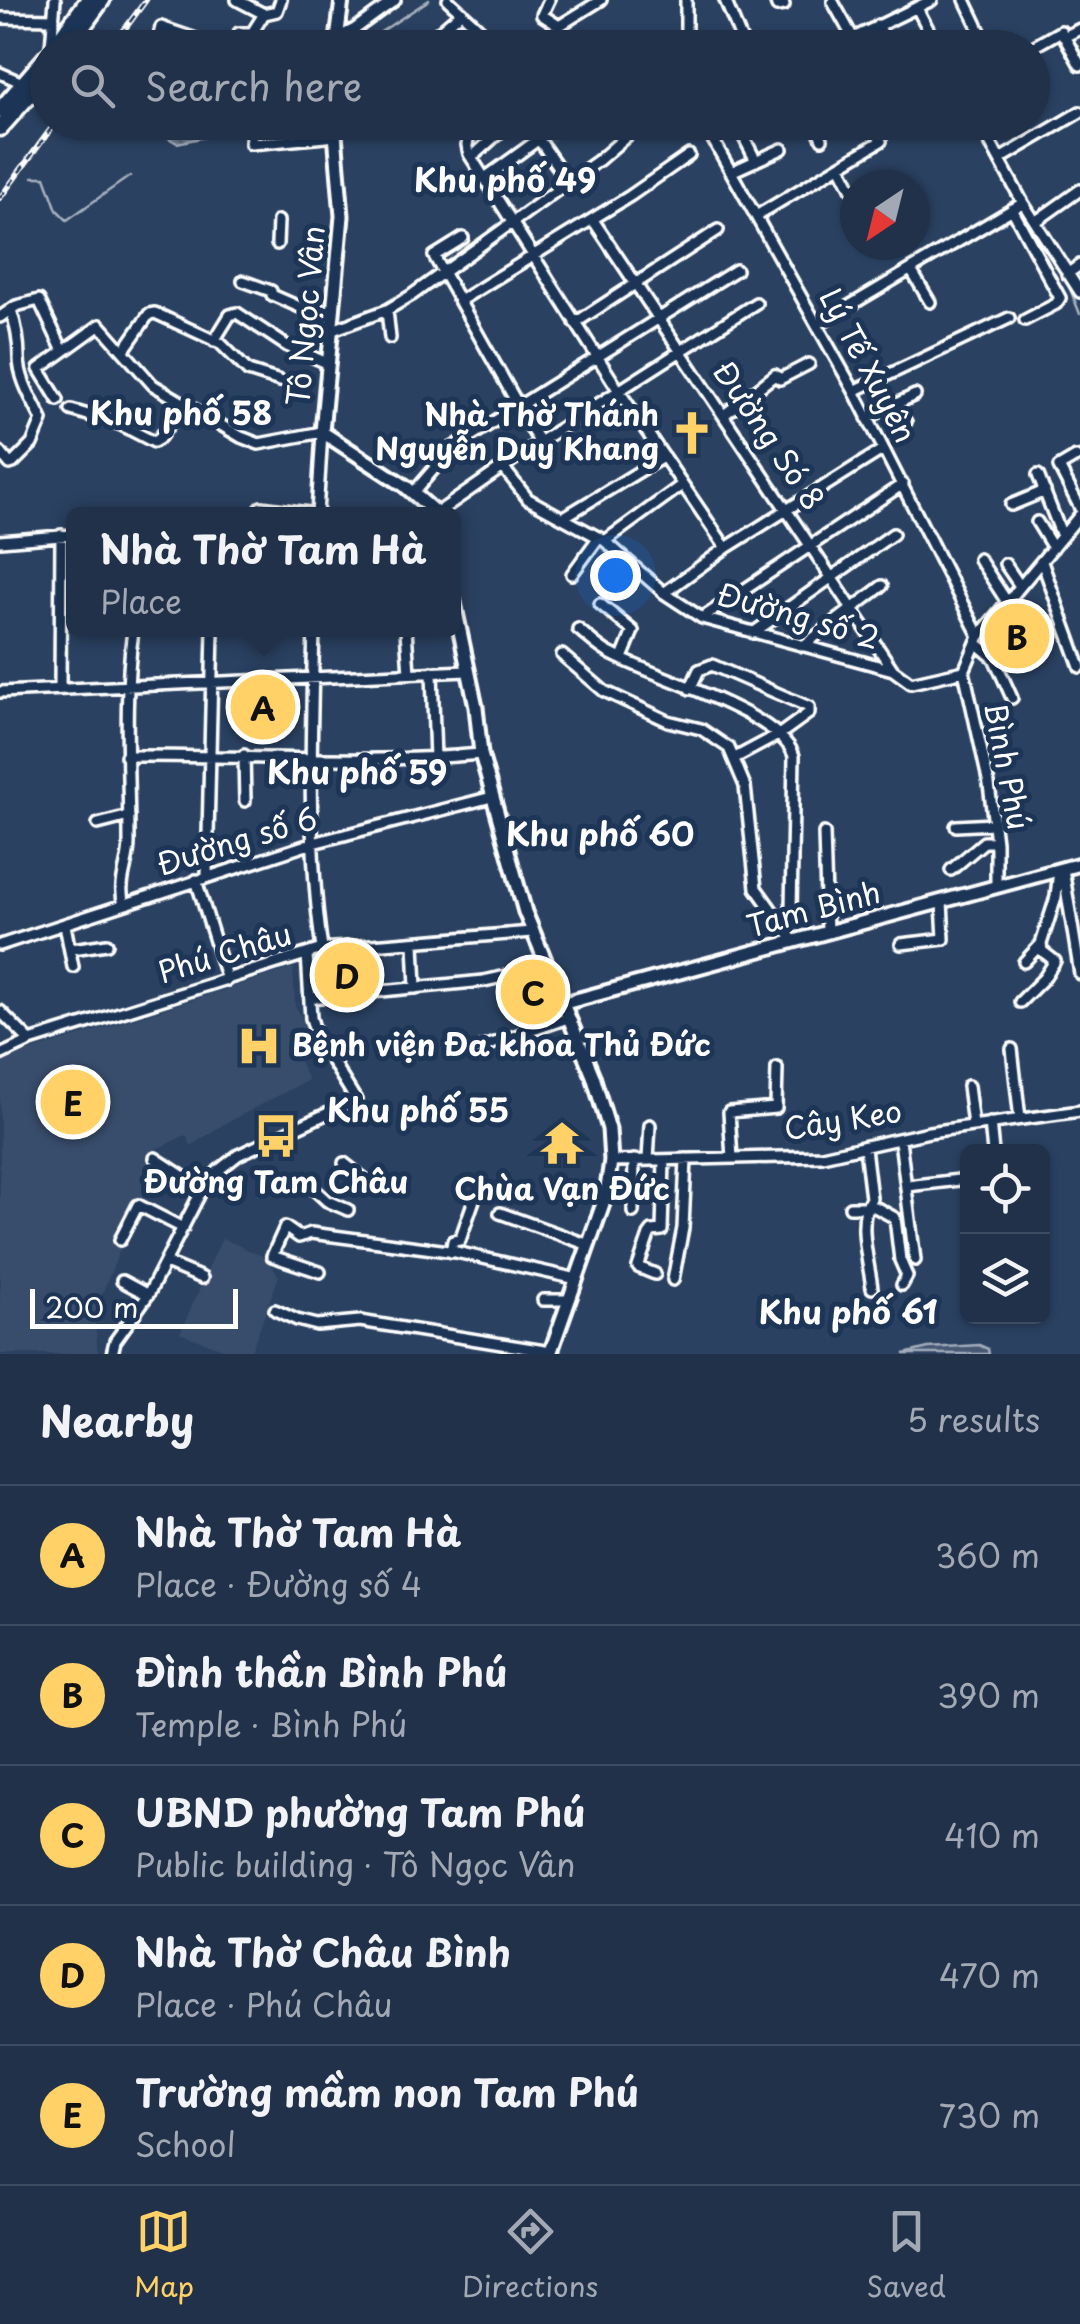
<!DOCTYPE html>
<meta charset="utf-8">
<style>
body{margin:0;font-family:"Playpen Sans",sans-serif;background:#2d3d53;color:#f1f3f6}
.controls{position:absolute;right:30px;bottom:30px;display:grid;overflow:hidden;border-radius:15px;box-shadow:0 2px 8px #0004}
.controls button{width:90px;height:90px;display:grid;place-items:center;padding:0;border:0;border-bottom:2px solid #3d4c61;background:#203149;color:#f1f3f6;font:50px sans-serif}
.compass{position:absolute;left:840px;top:170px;width:90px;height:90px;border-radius:50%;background:#203149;box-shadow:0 2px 8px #0004;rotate:215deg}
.scale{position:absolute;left:30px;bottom:25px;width:208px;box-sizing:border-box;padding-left:10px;border:5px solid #fff;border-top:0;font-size:28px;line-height:35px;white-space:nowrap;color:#fff;-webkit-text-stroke:8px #1d3557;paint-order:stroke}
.you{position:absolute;left:615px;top:575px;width:35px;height:35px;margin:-25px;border:8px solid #fff;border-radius:50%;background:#1a73e8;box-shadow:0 0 0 15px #1a73e833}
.badge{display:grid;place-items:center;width:65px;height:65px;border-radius:50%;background:#ffd166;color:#111;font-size:32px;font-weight:700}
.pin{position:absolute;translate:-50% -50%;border:5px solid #fff;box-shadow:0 2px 10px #0006}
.popup{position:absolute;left:66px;top:507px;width:395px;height:130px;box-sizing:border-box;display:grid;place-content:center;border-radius:15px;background:#203149;filter:drop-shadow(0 2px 8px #0005);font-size:32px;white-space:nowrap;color:#a2a9b4}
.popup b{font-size:38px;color:#f1f3f6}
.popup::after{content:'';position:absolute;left:50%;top:100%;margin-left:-20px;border:20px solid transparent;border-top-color:#203149}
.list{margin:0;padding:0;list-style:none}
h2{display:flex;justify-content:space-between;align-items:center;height:130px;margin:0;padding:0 40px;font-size:42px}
h2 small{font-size:32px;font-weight:400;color:#a2a9b4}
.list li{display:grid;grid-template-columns:65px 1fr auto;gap:30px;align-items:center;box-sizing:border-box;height:140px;padding:0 40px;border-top:2px solid #3d4c61}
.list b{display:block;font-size:38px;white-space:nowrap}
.list p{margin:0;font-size:32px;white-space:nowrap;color:#a2a9b4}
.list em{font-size:32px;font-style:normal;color:#a2a9b4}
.icon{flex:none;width:55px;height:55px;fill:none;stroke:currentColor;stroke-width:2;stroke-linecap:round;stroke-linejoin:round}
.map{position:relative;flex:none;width:1080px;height:1354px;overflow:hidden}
.search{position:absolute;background:#203149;box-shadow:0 2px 8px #0004;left:30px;right:30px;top:30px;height:110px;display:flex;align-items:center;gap:25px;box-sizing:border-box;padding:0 35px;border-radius:55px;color:#a2a9b4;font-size:38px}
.sheet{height:830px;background:#203149}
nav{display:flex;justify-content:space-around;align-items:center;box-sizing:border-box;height:140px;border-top:2px solid #3d4c61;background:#203149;font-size:28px;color:#a2a9b4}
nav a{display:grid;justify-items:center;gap:5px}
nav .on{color:#ffd166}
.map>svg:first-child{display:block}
.built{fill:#394e6c}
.green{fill:#465975;stroke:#a2acba;stroke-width:2.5}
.water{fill:url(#water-waves);stroke:#a7b1be;stroke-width:2.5}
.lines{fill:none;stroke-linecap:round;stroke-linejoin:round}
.stream{stroke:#a7b1be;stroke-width:2.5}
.minor-casing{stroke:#fff;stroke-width:16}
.major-casing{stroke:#fff;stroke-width:19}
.highway-casing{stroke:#fff;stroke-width:21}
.minor{stroke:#1d3557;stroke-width:9}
.major{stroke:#1d3557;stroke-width:11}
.highway{stroke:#1d3557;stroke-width:14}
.rail-casing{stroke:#fff;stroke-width:6}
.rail{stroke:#1d3557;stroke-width:2.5;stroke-dasharray:8;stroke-linecap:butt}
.labels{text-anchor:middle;stroke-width:10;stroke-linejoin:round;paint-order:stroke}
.street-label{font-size:30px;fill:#fff;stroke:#1d3557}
.poi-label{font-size:30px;font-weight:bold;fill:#fff;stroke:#1d3557}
.neighbourhood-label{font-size:32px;font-weight:bold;fill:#fff;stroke:#1d3557}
</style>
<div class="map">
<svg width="1080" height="1354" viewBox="0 0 1080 1354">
<defs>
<pattern id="water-waves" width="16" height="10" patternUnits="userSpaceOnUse" patternTransform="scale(2.5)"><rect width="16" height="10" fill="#6d7d92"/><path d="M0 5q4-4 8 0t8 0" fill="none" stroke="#5e6772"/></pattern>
</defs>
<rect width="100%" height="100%" fill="#2a4161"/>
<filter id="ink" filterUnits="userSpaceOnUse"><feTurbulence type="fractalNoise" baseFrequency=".01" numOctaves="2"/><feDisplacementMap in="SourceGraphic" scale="20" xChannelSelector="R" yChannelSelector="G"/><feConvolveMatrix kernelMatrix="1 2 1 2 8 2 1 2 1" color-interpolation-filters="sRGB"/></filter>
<g filter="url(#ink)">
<!-- built -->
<path class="built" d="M534,123H580L549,145Z
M293,968L295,1005L319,1050L298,1060L308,1080L224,1124L191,1146L186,1135L145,1154L153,1168L94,1314L98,1354H0V1061Z
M222,1238L266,1258L279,1276L250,1354H236L180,1333Z"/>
<!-- green -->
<path class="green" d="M979,1345L988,1349L989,1354H904L928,1348Z"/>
<!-- water -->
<path class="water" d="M163,123V122L240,123L235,131L177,143L162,134Z"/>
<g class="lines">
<!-- stream -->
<path class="stream" d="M913,14L931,48
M367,41L429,0
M970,122L1015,201
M33,177H45L57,210L67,220L130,176
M1021,211L1068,284L1080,314"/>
<!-- minor casing -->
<g class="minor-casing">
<path id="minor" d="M237,0L264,14
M448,0L498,46
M549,0L542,15L559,26L601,0
M686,0V48
M725,0L745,48
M775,0L777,6L784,5
M965,0L988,48
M833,2L853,38
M917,8L938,48
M0,18L54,19
M878,25L890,48
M1064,37L1080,29
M337,38L355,29L395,0
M427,42L462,12
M51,47L55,0
M156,48L161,27L208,43L209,48
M235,48L239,33H252L264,14L277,11L281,0
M471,48L484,33
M833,48L932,0
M1031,48L1061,31L1080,65
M0,73L25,84
M252,122L251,144L336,136
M471,122L467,145L469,154L619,391L726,548
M527,122L568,182
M703,122L854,391L979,636
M736,122L756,161
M815,122L822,139
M979,122L1023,203L1080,292
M472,157L511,122
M1000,159L1080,112
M840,166L855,196
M731,172L782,149
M485,178L539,139
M1012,209L1060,298L1056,304L1025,320
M756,216L881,141L871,122
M593,220L893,670L911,683L964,671
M1035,222L1080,190
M463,238L434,256L539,442
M277,244L278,221
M911,270L930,302
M1067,274L1080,265
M243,281L271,291L272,295L304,309L332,311
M461,300L630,196L689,155
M387,310L390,338
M0,317L16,306L39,300L63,351
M575,323L718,230
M817,325L1023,203
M330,331L387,310L412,295L599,160L643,122
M214,341L230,315L237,313L287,346L327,363
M124,350L149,314L155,313L220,343L248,371L280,381
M854,391L1009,318
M58,400L39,369L100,325L153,385L241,437L259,444L322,432L317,514
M894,405L906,422
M71,410L119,424L154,442L159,439L185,402
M724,415L775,375L780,379L809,364
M867,418L915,395
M0,452L10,464L13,463L32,444L42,420C33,401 19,379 19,358C19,340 17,328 11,310
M1076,457L1059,467L1080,508
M502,466L528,499L605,541L664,593L702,618L893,670
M1038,475L1062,536
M414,492L452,448L736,270
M1011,505L1045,491
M261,507L317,514
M437,513L539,442L756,303
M564,517L663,457
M1037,522L1053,548
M0,541L73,535
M605,541L682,485
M979,559L1007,602
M1042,562L1080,667
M1005,564L1020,586
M572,574L599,537
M664,593L726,548L882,450
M600,604L633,631L622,658
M702,618L903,484
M578,629C588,637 598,647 609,653C650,676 780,712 794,756L791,909L790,920L784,927L793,941
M314,630C311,736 307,844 322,949
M406,630L409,673
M753,633L893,534
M976,643L994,658L1012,698
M803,646L882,586
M562,655L604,691L668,721L701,729L729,748L745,786L756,888L784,927
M432,672L435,759
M60,688L61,535
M690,689L699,670L712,665L809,707V713L780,734L735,758
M0,692L467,671
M244,755L245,801
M126,756C245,755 363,765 481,754
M98,824L129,816
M956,826L994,824
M824,833L827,932
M1063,869L1080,974
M951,870L984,842H996
M207,876L213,630
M196,880L227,980
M996,887V842L989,784L964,671L979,636L1080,515
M124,904C117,884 129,864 129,843C129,768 123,705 133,630
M65,925L73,967
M414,943L416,988
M901,944L944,939L942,902
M0,945L313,843L492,797
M72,949L107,944
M1024,962L1041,944
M310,998L484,981L547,967
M1020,1002L1044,978L1055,961L1042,951L1041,944L1056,897L1059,870
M0,1011L30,1041
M477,1049L568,1018
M1012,1049L1020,1119
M0,1055L30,1041L322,949L532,932
M968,1086L973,1125
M990,1123L993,1152
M900,1140L915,1260
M865,1148L871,1198C856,1221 869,1262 872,1288
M155,1158L202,1189
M732,1158L729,1112L776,1108L777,1068
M648,1160L650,1125
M611,1161L822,1156L929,1132L1080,1111
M344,1163L367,1181
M907,1186L968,1179
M315,1190L327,1201L348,1210
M850,1207H875L895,1218L900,1260L907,1276L902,1285
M633,1212L634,1160
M500,1213L589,1245
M120,1240L138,1205L183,1228
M451,1252L453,1241L460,1240L475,1197
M166,1263L202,1278
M320,1272L272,1256L285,1227L299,1237L311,1233L456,1252L577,1279
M655,1274L638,1267L649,1235L652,1231L662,1230L664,1160
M673,1280L683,1228L686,1159
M122,1281L148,1295
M543,1300H569
M275,1310L297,1320L317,1325L360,1321L551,1352
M112,1354L115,1341L148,1295L204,1186L219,1170L238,1155L356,1100L316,1035L311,1018L307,954"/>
</g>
<!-- major casing -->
<g class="major-casing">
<path id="major" d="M336,48L342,0
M334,122L342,216L322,432L405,486L437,514
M453,598L476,707L481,754L525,912L593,1076L609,1129L611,1161L606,1195L550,1354
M561,1004L1080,864"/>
</g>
<!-- highway casing -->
<g class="highway-casing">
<path id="highway" d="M53,48L88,0
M67,48L102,0
M0,110L48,55
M0,128L48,74"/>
</g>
<!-- minor -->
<use href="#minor" class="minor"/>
<!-- major -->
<use href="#major" class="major"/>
<!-- highway -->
<use href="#highway" class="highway"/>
<!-- rail casing -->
<g class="rail-casing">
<path id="rail" d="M111,48L146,0
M0,198L56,122"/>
</g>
<!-- rail -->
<use href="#rail" class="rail"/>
</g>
</g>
<!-- icons -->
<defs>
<g id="church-bare" transform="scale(3.45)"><path d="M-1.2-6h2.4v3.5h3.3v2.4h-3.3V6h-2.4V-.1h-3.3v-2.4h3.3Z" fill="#ffd166" stroke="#1d3557" stroke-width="2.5" paint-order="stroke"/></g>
<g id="hospital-bare" transform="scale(3.45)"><path d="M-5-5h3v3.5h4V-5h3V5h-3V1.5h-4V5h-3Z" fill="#ffd166" stroke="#1d3557" stroke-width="2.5" paint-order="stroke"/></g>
<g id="bus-bare" transform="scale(3.45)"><path d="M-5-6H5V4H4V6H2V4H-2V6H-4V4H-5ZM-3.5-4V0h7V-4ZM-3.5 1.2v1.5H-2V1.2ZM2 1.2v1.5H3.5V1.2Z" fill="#ffd166" stroke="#1d3557" stroke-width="2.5" paint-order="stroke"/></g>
<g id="temple-bare" transform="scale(3.45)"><path d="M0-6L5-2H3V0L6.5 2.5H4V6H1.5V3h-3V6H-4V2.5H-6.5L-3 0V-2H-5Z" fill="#ffd166" stroke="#1d3557" stroke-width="2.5" paint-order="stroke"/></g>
</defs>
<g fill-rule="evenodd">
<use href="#church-bare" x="692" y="433"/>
<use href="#hospital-bare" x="259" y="1046"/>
<use href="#bus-bare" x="276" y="1136"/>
<use href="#temple-bare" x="562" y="1143"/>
</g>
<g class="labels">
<!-- street labels -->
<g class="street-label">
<text transform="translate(307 316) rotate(-85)" y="10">Tô Ngọc Vân</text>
<text transform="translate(867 366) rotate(62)" y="10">Lý Tế Xuyên</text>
<text transform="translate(768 436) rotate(56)" y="10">Đường Só 8</text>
<text transform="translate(798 617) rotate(16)" y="10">Đường số 2</text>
<text transform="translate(1006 766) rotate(79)" y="10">Bình Phú</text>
<text transform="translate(237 842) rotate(-17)" y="10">Đường số 6</text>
<text transform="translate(814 910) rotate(-15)" y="10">Tam Bình</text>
<text transform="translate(225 954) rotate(-17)" y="10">Phú Châu</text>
<text transform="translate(843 1121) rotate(-9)" y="10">Cây Keo</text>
</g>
<!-- poi labels -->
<g class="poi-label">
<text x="659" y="426" text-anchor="end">Nhà Thờ Thánh<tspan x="659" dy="34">Nguyễn Duy Khang</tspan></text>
<text x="292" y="1056" text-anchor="start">Bệnh viện Đa khoa Thủ Đức</text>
<text x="276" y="1193">Đường Tam Châu</text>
<text x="562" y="1200">Chùa Vạn Đức</text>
</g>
<!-- neighbourhood labels -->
<g class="neighbourhood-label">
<text x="505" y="192">Khu phố 49</text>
<text x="181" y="425">Khu phố 58</text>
<text x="357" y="784">Khu phố 59</text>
<text x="600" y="846">Khu phố 60</text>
<text x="418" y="1122">Khu phố 55</text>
<text x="848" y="1324">Khu phố 61</text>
</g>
</g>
</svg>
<div class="controls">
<button><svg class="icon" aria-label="locate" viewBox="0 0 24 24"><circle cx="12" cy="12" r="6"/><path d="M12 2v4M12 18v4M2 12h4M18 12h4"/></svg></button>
<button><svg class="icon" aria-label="layers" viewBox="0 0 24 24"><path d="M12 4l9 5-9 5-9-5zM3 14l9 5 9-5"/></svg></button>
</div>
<svg class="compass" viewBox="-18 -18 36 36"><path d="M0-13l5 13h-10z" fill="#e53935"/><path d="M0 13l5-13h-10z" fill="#a2a9b4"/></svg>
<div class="scale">200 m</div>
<div class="you"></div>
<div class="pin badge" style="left:263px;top:707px">A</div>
<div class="popup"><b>Nhà Thờ Tam Hà</b>Place</div>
<div class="pin badge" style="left:1017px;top:636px">B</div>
<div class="pin badge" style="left:533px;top:992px">C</div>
<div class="pin badge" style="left:347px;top:975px">D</div>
<div class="pin badge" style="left:73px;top:1102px">E</div>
<div class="search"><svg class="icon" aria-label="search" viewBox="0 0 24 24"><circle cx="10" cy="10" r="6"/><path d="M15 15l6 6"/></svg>Search here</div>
</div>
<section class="sheet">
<h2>Nearby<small>5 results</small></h2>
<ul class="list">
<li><span class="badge">A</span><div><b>Nhà Thờ Tam Hà</b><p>Place · Đường số 4</p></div><em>360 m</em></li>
<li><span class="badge">B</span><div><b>Đình thần Bình Phú</b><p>Temple · Bình Phú</p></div><em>390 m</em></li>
<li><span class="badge">C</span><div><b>UBND phường Tam Phú</b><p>Public building · Tô Ngọc Vân</p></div><em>410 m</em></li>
<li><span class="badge">D</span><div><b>Nhà Thờ Châu Bình</b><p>Place · Phú Châu</p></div><em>470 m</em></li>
<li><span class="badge">E</span><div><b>Trường mầm non Tam Phú</b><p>School</p></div><em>730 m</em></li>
</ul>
</section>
<nav>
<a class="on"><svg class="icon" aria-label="map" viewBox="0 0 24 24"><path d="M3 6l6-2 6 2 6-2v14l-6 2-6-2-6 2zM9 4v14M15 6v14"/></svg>Map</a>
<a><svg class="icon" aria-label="directions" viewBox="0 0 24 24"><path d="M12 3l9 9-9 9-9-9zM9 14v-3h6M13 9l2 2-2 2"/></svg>Directions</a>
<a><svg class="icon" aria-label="saved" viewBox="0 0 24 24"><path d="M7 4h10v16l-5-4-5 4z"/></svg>Saved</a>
</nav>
